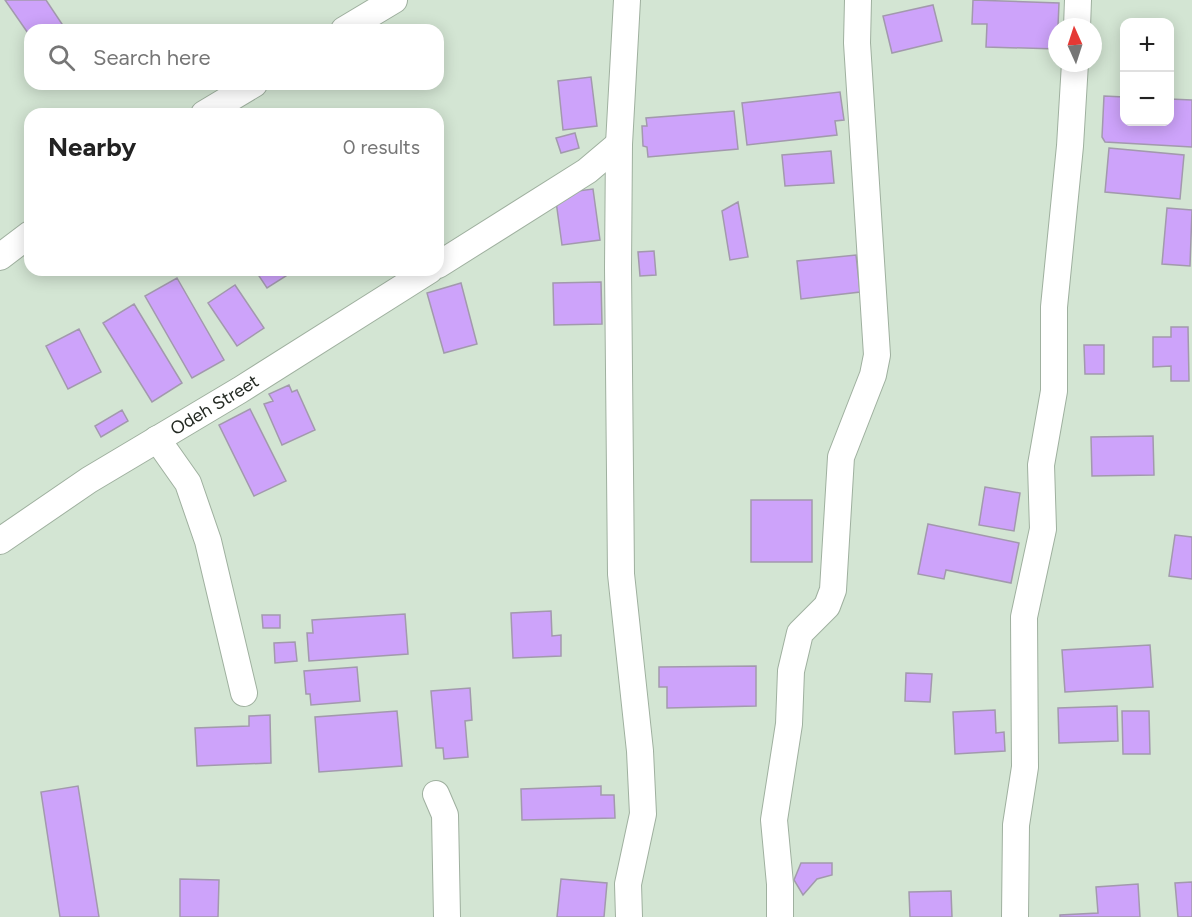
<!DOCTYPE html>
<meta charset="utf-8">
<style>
body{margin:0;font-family:Figtree,sans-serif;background:#f2f2f2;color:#222}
.controls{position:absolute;right:18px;top:18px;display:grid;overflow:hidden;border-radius:12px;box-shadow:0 3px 15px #0003}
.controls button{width:54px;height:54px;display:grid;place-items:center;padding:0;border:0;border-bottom:2px solid #e0e0e0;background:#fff;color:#222;font:30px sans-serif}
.compass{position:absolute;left:1048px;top:18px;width:54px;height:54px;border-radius:50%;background:#fff;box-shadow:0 3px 15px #0003;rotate:357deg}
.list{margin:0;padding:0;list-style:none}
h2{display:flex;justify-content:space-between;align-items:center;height:78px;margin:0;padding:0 24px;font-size:26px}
h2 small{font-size:20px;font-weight:400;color:#767676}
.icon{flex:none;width:33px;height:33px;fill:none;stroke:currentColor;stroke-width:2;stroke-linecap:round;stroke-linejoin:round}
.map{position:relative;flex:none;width:1192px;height:917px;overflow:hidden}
.search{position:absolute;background:#fff;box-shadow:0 3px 15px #0003;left:24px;top:24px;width:420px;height:66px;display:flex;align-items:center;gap:15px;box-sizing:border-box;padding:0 21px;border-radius:18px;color:#767676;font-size:22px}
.panel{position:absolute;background:#fff;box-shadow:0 3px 15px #0003;left:24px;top:108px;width:420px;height:168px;border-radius:18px}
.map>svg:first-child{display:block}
.building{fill:#cda3fa;stroke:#a299ad;stroke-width:1.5}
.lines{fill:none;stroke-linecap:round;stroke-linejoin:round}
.minor-casing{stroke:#9fb09f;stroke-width:28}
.minor{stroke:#fff;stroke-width:26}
.labels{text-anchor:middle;stroke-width:4.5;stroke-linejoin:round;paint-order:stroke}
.street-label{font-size:18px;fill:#242a23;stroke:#e0f2e0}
</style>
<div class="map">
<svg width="1192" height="917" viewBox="0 0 1192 917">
<rect width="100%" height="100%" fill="#d3e5d3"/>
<!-- building -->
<path class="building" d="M5,0H46L66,30H30V36Z
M973,0L1059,3L1057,49L986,47L987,24H972Z
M933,5L942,41L892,53L883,16Z
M591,77L597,126L563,130L558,81Z
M840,92L844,120L835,121L837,135L747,145L742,103Z
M1104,96L1124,97V122H1170V99L1192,100V147L1105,142L1102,137Z
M734,111L738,149L648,157L647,147L643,146L642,126H647L646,118Z
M575,133L579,148L561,153L556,138Z
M1109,148L1184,155L1180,199L1105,192Z
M831,151L834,183L785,186L782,155Z
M593,189L600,240L562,245L555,194Z
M738,202L748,257L730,260L722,211Z
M1167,208L1192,210L1190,266L1162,264Z
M654,251L656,275L640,276L638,252Z
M856,255L860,292L801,299L797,261Z
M255,270H284L286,276L267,288Z
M177,278L224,360L192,378L145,296Z
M601,282L602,324L554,325L553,283Z
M461,283L477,344L444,353L427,293Z
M235,285L264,328L237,346L208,303Z
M134,304L182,383L152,402L103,323Z
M1171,327H1188L1189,381H1171V366L1153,367V337H1171Z
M79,329L101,372L68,389L46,346Z
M1084,345H1104V374H1085Z
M289,385L292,392L297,390L315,430L282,445L264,404L273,401L269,394Z
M250,409L286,481L254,496L219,425Z
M122,410L128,421L101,437L95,426Z
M1153,436L1154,475L1092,476L1091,437Z
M985,487L1020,493L1014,531L979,525Z
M751,500H812V562H751Z
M928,524L1019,543L1011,583L946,570L944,579L918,574Z
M1175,535L1192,537V579L1169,576Z
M551,611L552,636L561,635V656L513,658L511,613Z
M405,614L408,654L309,661L307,633H313L312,620Z
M262,615H280V628H263Z
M295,642L297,661L275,663L274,643Z
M1150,645L1153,687L1065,692L1062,650Z
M756,666V706L667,708V687H659V667Z
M357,667L360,701L311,705L310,694H306L304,671Z
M906,673L932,674L930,702L905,701Z
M470,688L472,720L465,721L468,757L444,759L443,748H436L431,691Z
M1117,706L1118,741L1059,743L1058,708Z
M995,710L996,733L1004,732L1005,751L955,754L953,712Z
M397,711L402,766L319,772L315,717Z
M1122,711H1149L1150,754H1123Z
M270,715L271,763L197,766L195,728L249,726V716Z
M78,786L99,917H60L41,792Z
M601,786V795H614L615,818L522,820L521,789Z
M801,863H832V875L817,879L803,895L794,880Z
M180,879L219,880L218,917H180Z
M561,879L607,883L604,917H557Z
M1192,882V917H1178L1175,883Z
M1138,884L1140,917H1060V915L1098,913L1096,887Z
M951,891L952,917H910L909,892Z"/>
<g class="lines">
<!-- minor casing -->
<g class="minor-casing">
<g id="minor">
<path d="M627,0L619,144L618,268L621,574L640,751L643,814L628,884L629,917"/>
<path d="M1077,27L1078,0"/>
<path d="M344,30L394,0"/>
<path d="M204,114L254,84"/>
<path d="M0,257L30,234"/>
<path d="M438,265L587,171L619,144"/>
<path d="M157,439L188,483L208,541L244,693"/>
<path id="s1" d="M0,541L89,480L240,390L430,270"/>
<path d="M436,794L445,815L447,917"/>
<path d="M780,917V884L774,820L789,724L791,671L800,633L827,606L833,590L841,457L873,375L877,355L857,43L858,0"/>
<path d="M1015,917L1016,825L1025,767L1024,617L1043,529L1041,465L1054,391V307L1070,146L1075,63"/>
</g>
</g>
<!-- minor -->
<use href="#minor" class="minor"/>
</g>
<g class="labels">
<!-- street labels -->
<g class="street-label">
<text dy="6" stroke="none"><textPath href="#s1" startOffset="254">Odeh Street</textPath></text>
</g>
</g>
</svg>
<div class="controls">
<button>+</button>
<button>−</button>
</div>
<svg class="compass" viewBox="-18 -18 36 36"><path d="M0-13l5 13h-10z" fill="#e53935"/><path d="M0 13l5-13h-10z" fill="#767676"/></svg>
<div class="search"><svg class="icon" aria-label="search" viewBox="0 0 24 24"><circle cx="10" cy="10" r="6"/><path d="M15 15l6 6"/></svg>Search here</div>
<section class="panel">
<h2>Nearby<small>0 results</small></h2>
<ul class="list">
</ul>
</section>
</div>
